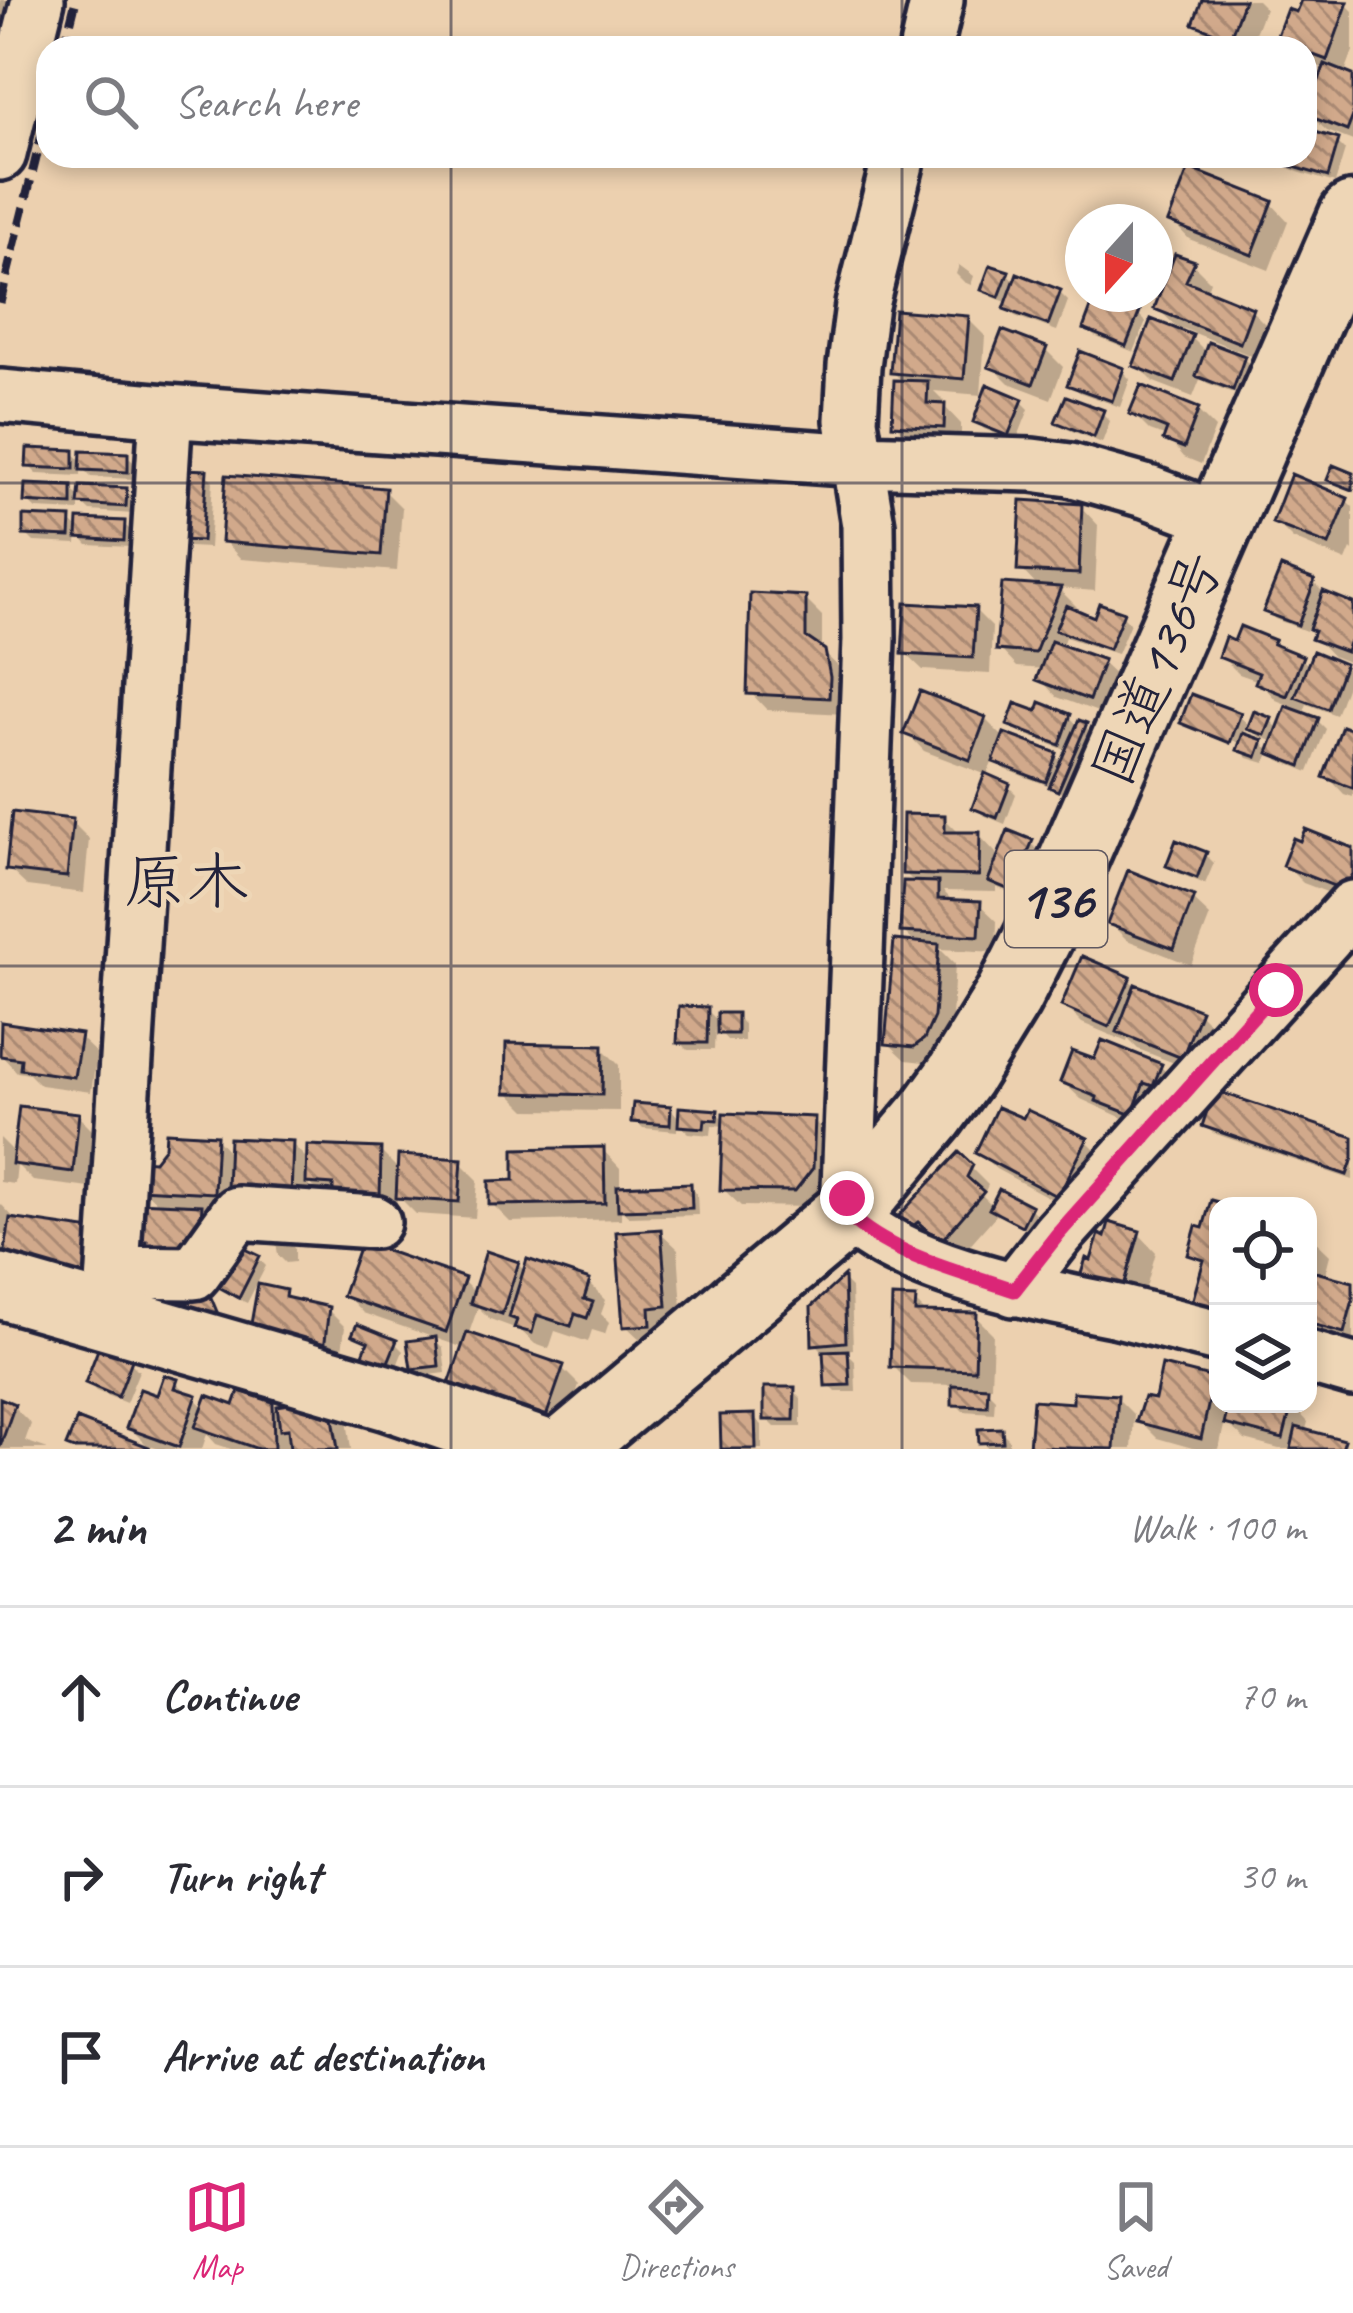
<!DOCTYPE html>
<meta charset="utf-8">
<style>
body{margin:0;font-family:Caveat,"Klee One",sans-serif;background:#f2f2f3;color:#2b2b33}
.controls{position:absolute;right:36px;bottom:36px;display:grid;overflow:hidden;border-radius:24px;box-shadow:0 6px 18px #0003}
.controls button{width:108px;height:108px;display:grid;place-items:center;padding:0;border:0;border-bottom:3px solid #e1e1e2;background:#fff;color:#2b2b33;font:60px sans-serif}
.compass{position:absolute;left:1065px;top:204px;width:108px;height:108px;border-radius:50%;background:#fff;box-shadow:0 6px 18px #0003;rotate:201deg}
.stop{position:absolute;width:36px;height:36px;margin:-27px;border:9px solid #db2777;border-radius:50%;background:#fff}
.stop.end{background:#db2777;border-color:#fff;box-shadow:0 3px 12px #0008}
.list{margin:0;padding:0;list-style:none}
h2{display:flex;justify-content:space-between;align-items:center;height:156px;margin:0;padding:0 48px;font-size:51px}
h2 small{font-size:39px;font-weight:400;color:#7c7c81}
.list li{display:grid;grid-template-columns:78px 1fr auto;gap:36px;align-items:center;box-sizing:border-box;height:180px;padding:0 48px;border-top:3px solid #e1e1e2}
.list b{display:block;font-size:45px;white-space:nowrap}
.list em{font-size:39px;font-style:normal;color:#7c7c81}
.icon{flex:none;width:66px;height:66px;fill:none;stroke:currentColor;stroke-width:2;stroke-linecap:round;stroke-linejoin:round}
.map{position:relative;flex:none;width:1353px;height:1449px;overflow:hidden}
.search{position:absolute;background:#fff;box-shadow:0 6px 18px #0003;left:36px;right:36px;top:36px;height:132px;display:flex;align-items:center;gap:30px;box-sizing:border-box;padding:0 42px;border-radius:36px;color:#7c7c81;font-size:45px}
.sheet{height:696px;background:#fff}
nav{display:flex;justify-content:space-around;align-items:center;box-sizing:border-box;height:168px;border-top:3px solid #e1e1e2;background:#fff;font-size:33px;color:#7c7c81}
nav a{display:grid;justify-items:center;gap:6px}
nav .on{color:#db2777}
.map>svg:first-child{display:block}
.shadow{fill:#0003}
.building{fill:url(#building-back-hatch);stroke:#22223b;stroke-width:3}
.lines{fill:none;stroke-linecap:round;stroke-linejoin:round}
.minor-casing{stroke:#22223b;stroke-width:60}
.major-casing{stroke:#22223b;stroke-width:72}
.highway-casing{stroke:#22223b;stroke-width:75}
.minor{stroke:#eed6b6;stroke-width:51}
.major{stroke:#eed6b6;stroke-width:63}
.highway{stroke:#eed6b6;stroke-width:66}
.rail{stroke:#22223b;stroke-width:9;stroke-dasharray:18 9;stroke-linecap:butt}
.route{stroke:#db2777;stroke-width:15}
.grid{fill:none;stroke:#22223b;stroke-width:3;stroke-opacity:0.55}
.labels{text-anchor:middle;stroke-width:10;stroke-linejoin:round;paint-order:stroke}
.shield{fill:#eed6b6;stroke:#5f5860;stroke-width:3}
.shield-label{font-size:54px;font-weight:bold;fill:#22223b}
.street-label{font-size:57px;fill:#22223b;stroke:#eed6b6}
.quarter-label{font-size:63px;fill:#22223b;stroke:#eed6b6}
</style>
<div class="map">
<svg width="1353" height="1449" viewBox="0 0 1353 1449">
<defs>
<pattern id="building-back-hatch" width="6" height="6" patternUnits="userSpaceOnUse" patternTransform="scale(3)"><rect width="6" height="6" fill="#d1a98b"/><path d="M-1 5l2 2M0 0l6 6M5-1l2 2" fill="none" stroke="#a98973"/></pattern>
</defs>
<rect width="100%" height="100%" fill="#ecd0af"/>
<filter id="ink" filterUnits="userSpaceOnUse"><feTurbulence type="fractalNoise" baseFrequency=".00833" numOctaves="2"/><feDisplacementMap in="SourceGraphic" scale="24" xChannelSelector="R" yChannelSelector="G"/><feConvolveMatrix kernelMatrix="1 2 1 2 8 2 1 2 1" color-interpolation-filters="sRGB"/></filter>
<g filter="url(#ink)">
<!-- shadow -->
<path class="shadow" d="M0,0H34L27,29L0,23Z
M1205,0H1257L1265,8L1249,48H1232L1214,41L1196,23Z
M1304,0H1334L1346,4L1353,11V51L1344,75L1353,78V141L1327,131L1314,119L1309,133L1337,142L1345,150L1335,183L1298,172L1263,156H1305V99L1312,106L1326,69L1305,61V48H1286L1279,41L1298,16Z
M1161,156H1194L1189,171L1271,203L1288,221L1269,270L1189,239L1172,221L1190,173L1169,165Z
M1193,264L1210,281L1206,292L1252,311L1269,328L1257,358L1182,328L1207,353L1237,356L1238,353L1251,366L1241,396L1207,383L1201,377L1193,397L1154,382L1137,365L1185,335L1157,308Z
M959,265L974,276L971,285L964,282L956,274Z
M1007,273L1016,283L1060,293L1068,301L1057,331L1015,316L1007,308L1009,303L993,297L985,289Z
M1138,314L1146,322L1134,352L1094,336L1086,328Z
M968,319L985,336L981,395L934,391L944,401V406L961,424V444L913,442L895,424L904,383L893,372Z
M1046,350L1063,367L1051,399L1009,383L992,366Z
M1122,371L1130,379L1120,407L1079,392L1071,384Z
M1021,401L1029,409L1016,442L984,429L976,421Z
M1197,410L1215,428L1201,464L1184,457L1167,437L1150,431L1133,414Z
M1102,413L1110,421L1102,443L1067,429L1059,421Z
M73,453L84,463L127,456L135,464V479L91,477L81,467V476L37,474L29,466Z
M205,473L213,481L209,548L189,547L181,538Z
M71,489L82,500L126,491L134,499L133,514L90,511L79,501V511L36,509L27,501Z
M384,490L402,508L397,571L241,559L224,541Z
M1346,500L1353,507V551L1351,549L1346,561L1293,539L1276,522Z
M1081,507L1098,525L1095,591L1058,588L1077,607L1076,612L1096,621L1122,615L1130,623L1117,654L1065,637L1061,648L1102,663L1120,680L1106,715L1057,697L1040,679L1044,669L1017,667L1000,649L1040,589L1021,569Z
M70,521L80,531L124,524L132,532L131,547L88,545L78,534L77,544L34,542L26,534Z
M1313,582L1321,590L1320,594L1353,606V664L1333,656L1351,674L1336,715L1307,704L1303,715L1318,721L1326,729L1309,772L1279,760L1271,752L1275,742L1259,736L1247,724L1243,736L1262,743L1270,751L1265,763L1248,758L1241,750L1245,745L1189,723V727L1184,722L1239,716L1251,727L1270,720L1280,730L1289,705L1276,700L1259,681L1239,674L1221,656L1273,642L1281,650L1301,658L1310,667L1342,666L1315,638L1317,633L1309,624L1306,631L1275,619L1267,611Z
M805,599L822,616V651L842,670L846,696L845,714L767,710L750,692Z
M975,610L992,627L990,674L923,670L905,653Z
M1070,717L1079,727L1085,726L1093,734L1066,796L1055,788L1004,769L994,758L987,775L924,751L907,733L985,719L1005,739L1055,756L1063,763L1068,751L1019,732L1011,724Z
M1353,734V797L1344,794L1327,776Z
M1008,786L1016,794L1005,824L983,815L975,807Z
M944,818L961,835H979L996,853V867L1031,843L1039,851L1021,897L996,887V892L943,891L954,902L979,904L997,921L996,952L940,949L955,964L951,1035L932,1063L906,1060L888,1043L917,945L903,931L916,884L905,873Z
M72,822L89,839L84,893L27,886L9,869Z
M1353,851V902L1303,883L1285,865Z
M1206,855L1214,863L1205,884L1178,873L1170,865Z
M1192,899L1210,916L1191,965L1127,940L1110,923Z
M1129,980L1139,989L1199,1013L1216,1030L1200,1073L1138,1049L1128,1039L1127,1042L1082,1023L1064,1005Z
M707,1010L720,1023L735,1016L744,1024V1041H728L715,1027L714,1050H688L680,1042Z
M4,1026L79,1037L97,1054L91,1092L40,1085L29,1074L17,1072L0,1054Z
M602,1048L619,1065V1111L526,1110L508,1092Z
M1096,1063L1160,1066L1178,1084L1149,1130L1081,1099L1063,1082Z
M670,1108L681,1120L717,1113L726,1122L813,1120L831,1138L829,1186L813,1207L741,1206L723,1189L726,1126L712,1125L711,1135L689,1133L677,1122V1131L643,1128L635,1120Z
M1028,1114L1087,1141L1104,1158L1076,1212L996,1169L978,1152L1025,1122Z
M78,1116L96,1134L90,1188L33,1181L17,1165L15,1184L0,1182V1138L16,1154Z
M1205,1125L1353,1140V1180L1213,1133Z
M216,1138L231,1154L292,1144L309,1161L380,1151L400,1171L460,1162L478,1180L475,1218L416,1214L397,1195L396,1216L326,1200L309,1182L307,1213L200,1208L218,1226L154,1256L137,1239L161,1206L142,1188L155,1164Z
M603,1150L620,1168V1189L689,1186L697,1194L698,1215L629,1217L621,1210V1219L510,1222L492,1204L517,1183Z
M959,1156L988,1185L983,1196L993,1206L1030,1208L1038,1216L1030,1232L997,1214L959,1257L927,1246L899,1220Z
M0,1203L16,1220L91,1233L103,1291L0,1265V1256L6,1262L10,1237L0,1234Z
M660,1232L678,1249L683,1323L644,1343L626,1326Z
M1139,1234L1156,1252L1140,1309L1093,1264Z
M1308,1234L1330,1255L1324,1278L1353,1286V1346L1313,1335L1309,1331L1308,1334Z
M286,1241L295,1249V1262L286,1263L278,1255L276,1242Z
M258,1258L266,1266L247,1303L228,1294L220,1286Z
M518,1264L526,1273L588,1282L606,1300L601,1314L609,1322L605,1334L592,1330L588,1342L555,1331L549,1349L535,1344L520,1330L490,1319L478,1307L468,1336L562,1368L579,1385L563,1432L526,1436L464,1348L363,1313L346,1295L463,1281L476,1294Z
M844,1281L851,1288L853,1349L844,1350L855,1361L856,1392H836L828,1384L823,1351L815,1343L814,1308Z
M285,1293L294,1302L327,1309L345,1327L339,1374L269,1358Z
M914,1301L928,1315L975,1316L993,1334L991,1386H983L995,1398L994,1413L963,1411L955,1403V1385L911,1384L893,1366Z
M356,1335L395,1343L403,1351L388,1388L370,1345Z
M435,1340L443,1348L446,1373L422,1376L413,1368Z
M131,1363L139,1371L126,1403L96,1391L88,1383Z
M1213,1381L1218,1386V1404H1291L1308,1422L1305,1433L1343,1442L1350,1449H1279L1245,1440L1225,1421L1219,1449H1196L1157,1438L1140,1421L1157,1403Z
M176,1382L205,1408H236L271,1405L276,1409L329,1402L347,1419L351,1449H231L216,1444L207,1434L202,1449H159L147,1445L129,1427Z
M793,1390L801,1398V1427H775L767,1419Z
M1117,1398L1134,1415L1132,1449H1035L1032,1446L1075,1406Z
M0,1402L13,1406L31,1424L25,1441L48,1449H0Z
M754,1417L762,1425V1449H724Z
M1001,1431L1009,1439V1449H989L982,1441Z"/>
<!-- building -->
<path class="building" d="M1202,0H1244L1230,38L1193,24Z
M1301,0L1348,2L1327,60L1305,52V48H1293L1275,41L1287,9L1296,12Z
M1325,64L1353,75V116L1347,131L1306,115Z
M1305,129L1339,139L1328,177L1287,165L1290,156H1305Z
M1189,168L1273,201L1252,255L1168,222Z
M1175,254L1195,261L1186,281L1253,308L1240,343L1154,309Z
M990,265L1009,271L999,297L981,290Z
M1017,273L1061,290L1048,325L1004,309Z
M1096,294L1140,311L1126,346L1083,329Z
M895,310L969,316L964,379L890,373Z
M1151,319L1193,335L1175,382L1133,366Z
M1002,330L1047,347L1033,384L988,367Z
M1208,342L1245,356L1233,390L1196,376Z
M1080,351L1124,368L1112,401L1067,385Z
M894,380L928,381L927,403L945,404L944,428L892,425Z
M987,384L1023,399L1008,436L973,422Z
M1141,385L1199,408L1184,448L1163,440L1167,429L1129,414Z
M1066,396L1104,410L1094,437L1055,422Z
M27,448L74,450V469L26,467Z
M81,451L128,453V472L80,470Z
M1333,465L1353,473V490L1327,480Z
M183,469L207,470L202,541L178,540Z
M1291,474L1348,498L1329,545L1272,523Z
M226,475L386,488L381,555L221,542Z
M25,484L72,486V505L24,502Z
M80,486L127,488L126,507L78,504Z
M1021,500L1082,504L1079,574L1017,571Z
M23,516L71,518L70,537L23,535Z
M78,519L125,521L124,541L77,538Z
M1281,567L1315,580L1298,625L1263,612Z
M1002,583L1061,587L1035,653L996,650Z
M1323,591L1353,603V644L1349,643L1346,652L1311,639L1314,631L1309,629Z
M750,593L806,596V637L825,650L830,677L829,698L747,694Z
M905,603L976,607L973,658L902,654Z
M1099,603L1124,612L1109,649L1055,630L1066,605L1094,617Z
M1240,626L1275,640L1273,644L1303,656L1287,696L1255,683L1259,673L1218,657L1225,637L1234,641Z
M1051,641L1104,660L1089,700L1036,680Z
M1313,651L1345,664L1328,709L1295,697Z
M920,691L986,717L970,760L903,734Z
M1191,694L1241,713L1230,743L1180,723Z
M1040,702L1071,714L1060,745L1007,725L1015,703L1037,711Z
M1286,706L1319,718L1301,766L1268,753Z
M1254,711L1272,718L1265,735L1247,729Z
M1079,720L1087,723L1058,791L1049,787Z
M1342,726L1353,730V788L1323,777Z
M1004,733L1057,753L1046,782L993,762Z
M1243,733L1263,740L1257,757L1237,750Z
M985,773L1010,784L997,818L972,808Z
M12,812L73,819L67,877L6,870Z
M903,814L945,815V832H980L979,876L902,874Z
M1305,829L1353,848V874L1344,890L1282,866L1293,838L1300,841Z
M1008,830L1033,840L1012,891L988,881Z
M1176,840L1207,852L1197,878L1166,866Z
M1128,870L1194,896L1174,949L1107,924Z
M903,881L938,882V899L981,901L979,936L900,932Z
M894,940L939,944L934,1017L924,1039L914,1047L885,1044Z
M1082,956L1131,977L1109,1027L1061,1006Z
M1135,984L1201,1010L1182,1058L1117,1032Z
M679,1006L708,1007L707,1043H677Z
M717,1013H737V1034H717Z
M1,1022L81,1034L74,1077L20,1069L21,1059L0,1056Z
M1102,1040L1162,1064L1153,1086L1144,1083L1132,1115L1096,1101L1097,1097L1060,1082L1072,1051L1094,1059Z
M506,1043L603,1045L602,1095L505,1093Z
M1214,1090L1353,1137V1158L1347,1175L1202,1126Z
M633,1103L671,1106L670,1125L631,1122Z
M19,1106L79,1113L73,1172L12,1164Z
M679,1107L718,1110L717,1120L705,1119L704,1128L678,1126Z
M997,1107L1023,1118L1027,1110L1088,1138L1058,1197L975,1153Z
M723,1113L815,1117L813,1168L795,1191L720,1190Z
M166,1132L217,1135L214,1193L139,1189L141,1160L154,1161L165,1147Z
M229,1138L293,1141L291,1197L253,1190L227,1189Z
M307,1145L381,1148L380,1200L333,1198V1185L306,1183Z
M604,1147L605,1203L489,1205V1181L514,1180V1149Z
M959,1152L973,1165L967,1177L984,1192L940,1242L918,1222L907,1231L895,1220Z
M398,1155L462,1159L459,1202L396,1198Z
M691,1183L692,1208L618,1210L617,1186Z
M999,1189L1032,1206L1022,1226L989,1209Z
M1211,1200L1232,1206H1218V1314L1191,1306L1204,1260L1188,1255L1196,1226L1203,1228Z
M136,1202L202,1205L200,1236L191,1252L146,1249L147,1241L134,1240Z
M10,1218L92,1230L86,1275L3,1263Z
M1109,1222L1140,1231L1122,1293L1079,1280L1086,1258L1091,1260L1099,1234L1105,1237Z
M661,1229L667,1306L650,1308L651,1325L623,1327L616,1232Z
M361,1242L465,1278L446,1332L342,1296Z
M237,1245L260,1256L239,1298L217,1286Z
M486,1251L519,1262L502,1314L470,1303Z
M527,1259L590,1280L584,1299L593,1302L587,1318L575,1314L571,1326L537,1315L532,1333L514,1328L517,1320L509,1317Z
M1308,1270L1353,1282V1300L1344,1333L1308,1323Z
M844,1276L846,1342L812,1345L811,1307Z
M258,1284L286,1290L285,1297L329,1307L323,1358L248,1341Z
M207,1288L223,1326L191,1311L185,1297Z
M892,1297L916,1298L915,1312L977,1313L975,1370L890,1367Z
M357,1324L397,1340L380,1382L356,1372L368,1342L352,1335Z
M467,1332L564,1365L546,1417L513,1407L508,1421L444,1399Z
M436,1337L439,1366L411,1369L407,1341Z
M99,1347L132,1360L118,1397L85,1383Z
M848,1350L850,1385L825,1386L823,1351Z
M1162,1365L1214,1378L1201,1439L1136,1422L1144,1397L1155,1399Z
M164,1375L178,1379L175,1388L197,1395L179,1447L126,1428L140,1389L157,1395Z
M952,1385L988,1387L987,1406L952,1405Z
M764,1387H795L794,1420H764Z
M288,1390L330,1399L338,1449H290L288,1429L280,1430L277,1406L290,1404Z
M239,1391L273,1402L274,1449H258L195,1427L207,1395L234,1405Z
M1073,1392L1118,1395L1114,1449L1029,1447L1033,1400L1073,1403Z
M0,1398L15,1404L0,1447Z
M1229,1404H1292L1283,1439L1224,1424Z
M755,1414L756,1449H721L720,1415Z
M77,1419L149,1447L148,1449H74L66,1446Z
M1296,1427L1345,1440L1342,1449H1291Z
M1002,1428L1003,1442L979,1443L978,1429Z"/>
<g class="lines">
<!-- minor casing -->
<g class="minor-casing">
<path id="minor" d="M926,48L937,0
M0,154L38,0
M899,156L862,305L854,366L851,420L868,525L869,640L847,1214C907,1272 1037,1294 1118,1311C1151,1319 1185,1328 1218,1336
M0,396L166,411L858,460L1032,465L1070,470L1148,492L1220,519
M113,1272L194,1273L237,1213L374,1222
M1014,1290L1058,1234L1353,907
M110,1318L166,411
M1308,1357L1353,1370"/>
</g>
<!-- major casing -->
<g class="major-casing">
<path id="major" d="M0,1286L388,1398L538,1449"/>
</g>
<!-- highway casing -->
<g class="highway-casing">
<path id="highway" d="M567,1449L847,1214L931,1115L960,1075L1008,997L1046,922L1353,216"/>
</g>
<!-- minor -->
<use href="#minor" class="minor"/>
<!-- major -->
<use href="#major" class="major"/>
<!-- highway -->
<use href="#highway" class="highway"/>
<!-- rail -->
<path class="rail" d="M64,48L76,0
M0,303L48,110"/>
</g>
</g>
<g class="lines" filter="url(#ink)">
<!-- route -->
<path class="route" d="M847,1198V1214C891,1256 957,1270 1014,1290L1058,1234L1276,990"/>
</g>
<!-- grid -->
<path class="grid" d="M451,0V48M902,0V48M451,156V1449M902,156V1449M0,483H1353M0,966H1353"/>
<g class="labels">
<!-- shield labels -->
<rect class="shield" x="1005" y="851" width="102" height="96" rx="9"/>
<g class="shield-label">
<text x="1056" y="918">136</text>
</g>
<!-- street labels -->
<g class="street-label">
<text transform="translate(1156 668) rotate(-67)" y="20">国道136号</text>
</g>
<!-- quarter labels -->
<g class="quarter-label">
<text x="186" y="903">原木</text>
</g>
</g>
</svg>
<div class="controls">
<button><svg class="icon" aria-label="locate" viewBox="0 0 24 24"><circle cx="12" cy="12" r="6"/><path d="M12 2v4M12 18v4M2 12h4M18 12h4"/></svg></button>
<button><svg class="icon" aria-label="layers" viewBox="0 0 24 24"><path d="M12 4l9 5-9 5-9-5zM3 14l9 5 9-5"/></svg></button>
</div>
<svg class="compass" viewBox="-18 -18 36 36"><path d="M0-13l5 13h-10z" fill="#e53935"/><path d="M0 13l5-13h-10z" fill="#7c7c81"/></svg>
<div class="stop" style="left:1276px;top:990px"></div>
<div class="stop end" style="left:847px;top:1198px"></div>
<div class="search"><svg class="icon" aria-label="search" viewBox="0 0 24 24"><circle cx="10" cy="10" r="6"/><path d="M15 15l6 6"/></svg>Search here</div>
</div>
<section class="sheet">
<h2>2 min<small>Walk · 100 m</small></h2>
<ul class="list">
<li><svg class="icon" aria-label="ahead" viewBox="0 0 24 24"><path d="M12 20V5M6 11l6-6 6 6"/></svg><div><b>Continue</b></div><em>70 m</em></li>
<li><svg class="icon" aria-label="right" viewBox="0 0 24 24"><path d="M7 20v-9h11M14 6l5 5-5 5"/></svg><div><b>Turn right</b></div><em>30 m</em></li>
<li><svg class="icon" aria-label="arrive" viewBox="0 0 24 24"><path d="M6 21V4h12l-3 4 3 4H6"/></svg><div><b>Arrive at destination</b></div></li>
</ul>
</section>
<nav>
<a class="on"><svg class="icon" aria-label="map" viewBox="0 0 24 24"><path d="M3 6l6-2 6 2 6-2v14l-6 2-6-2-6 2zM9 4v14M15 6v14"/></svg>Map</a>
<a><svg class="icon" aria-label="directions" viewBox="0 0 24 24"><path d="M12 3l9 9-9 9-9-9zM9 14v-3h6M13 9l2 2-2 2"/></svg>Directions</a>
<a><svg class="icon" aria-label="saved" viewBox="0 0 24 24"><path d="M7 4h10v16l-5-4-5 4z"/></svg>Saved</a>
</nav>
